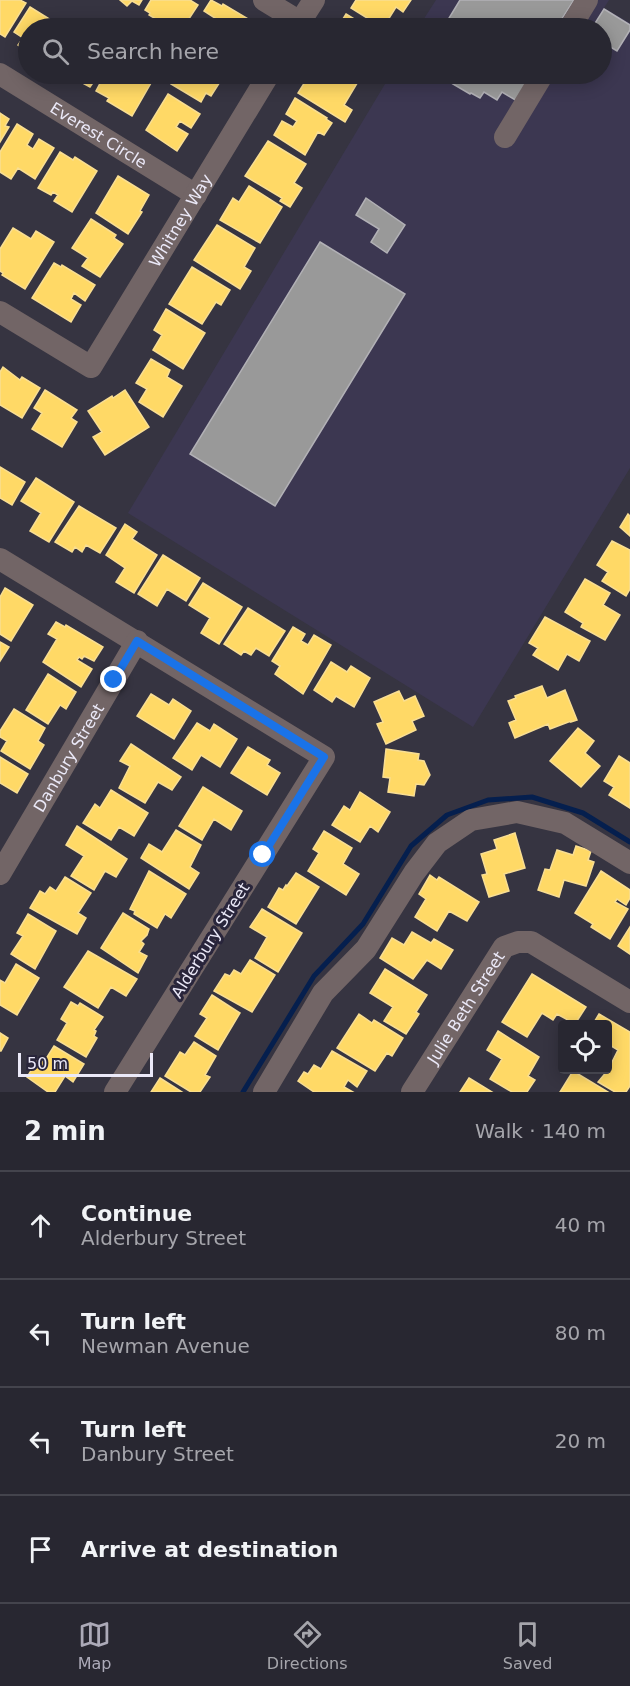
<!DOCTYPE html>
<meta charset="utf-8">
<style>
body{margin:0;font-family:"DejaVu Sans",sans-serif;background:#34333d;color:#f1f3f6}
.controls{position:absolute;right:18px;bottom:18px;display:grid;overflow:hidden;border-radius:6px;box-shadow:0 3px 15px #0003}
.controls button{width:54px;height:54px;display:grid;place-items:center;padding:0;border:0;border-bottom:2px solid #44444d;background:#282731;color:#f1f3f6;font:30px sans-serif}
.scale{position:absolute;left:18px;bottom:15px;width:135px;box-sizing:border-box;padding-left:6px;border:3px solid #ebe9f8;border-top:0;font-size:16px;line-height:21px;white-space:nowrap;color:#ebe9f8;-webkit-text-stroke:4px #29253b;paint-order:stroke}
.stop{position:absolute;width:18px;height:18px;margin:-14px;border:4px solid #1a73e8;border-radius:50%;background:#fff}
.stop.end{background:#1a73e8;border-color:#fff;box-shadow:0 2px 6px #0008}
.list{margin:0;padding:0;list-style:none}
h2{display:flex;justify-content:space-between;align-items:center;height:78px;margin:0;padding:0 24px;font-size:26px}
h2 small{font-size:20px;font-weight:400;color:#a5a5ab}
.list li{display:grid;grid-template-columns:39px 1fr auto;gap:18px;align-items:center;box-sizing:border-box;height:108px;padding:0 24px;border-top:2px solid #44444d}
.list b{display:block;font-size:22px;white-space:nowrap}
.list p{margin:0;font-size:20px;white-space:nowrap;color:#a5a5ab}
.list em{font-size:20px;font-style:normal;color:#a5a5ab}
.icon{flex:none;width:33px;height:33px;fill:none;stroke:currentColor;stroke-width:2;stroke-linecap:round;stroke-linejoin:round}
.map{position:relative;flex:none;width:630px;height:1092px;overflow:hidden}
.search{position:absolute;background:#282731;box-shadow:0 3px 15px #0003;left:18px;right:18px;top:18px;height:66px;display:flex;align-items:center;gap:15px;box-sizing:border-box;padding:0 21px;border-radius:33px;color:#a5a5ab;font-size:22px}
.sheet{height:510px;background:#282731}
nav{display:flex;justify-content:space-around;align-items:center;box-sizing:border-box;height:84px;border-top:2px solid #44444d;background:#282731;font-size:16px;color:#a5a5ab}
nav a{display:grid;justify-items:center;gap:3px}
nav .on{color:#acaab8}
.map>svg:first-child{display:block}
.built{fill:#3c3751}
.homes{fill:#ffd966;stroke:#f9de92;stroke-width:1.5}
.industry{fill:#999;stroke:#b2b1b6;stroke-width:1.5}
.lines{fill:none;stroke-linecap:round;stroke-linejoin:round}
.stream{stroke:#051f4e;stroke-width:5}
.minor{stroke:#726566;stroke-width:22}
.route{stroke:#1a73e8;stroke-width:8}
.labels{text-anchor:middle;stroke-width:6;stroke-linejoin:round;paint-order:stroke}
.street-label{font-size:16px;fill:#ebe9f8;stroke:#29253b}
</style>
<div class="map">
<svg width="630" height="1092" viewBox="0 0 630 1092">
<rect width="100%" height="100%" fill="#363441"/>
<!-- built -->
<path class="built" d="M436,0H609L604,8L630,23V468L473,727L128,513L391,74H602V28H418Z"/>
<!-- homes -->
<path class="homes" d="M0,0H20L26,3L5,37L0,34Z
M120,0H142L139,5L132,1L127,6Z
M151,0H190L198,5L183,28H171L149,15L150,13L145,10Z
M211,0L222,6L223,4L255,23L252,28H208L215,18L204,11Z
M356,0H411L403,12L396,7L383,28L351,8Z
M30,7L59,25L57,28H28V55L25,52L26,50L18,45L23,38L14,32Z
M346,14L369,28H335L337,26L338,27Z
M66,74H99L90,87Z
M105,74H151L155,76L132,116L107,101L109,98L96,91Z
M178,74H225L211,96L206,93L201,102L171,84Z
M310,74L317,76L318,74H350L359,80L344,105L352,110L345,122L298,93Z
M168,94L200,114L191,128L180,121L176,127L188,134L177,151L146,130Z
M295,98L327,118L326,119L332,123L324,135L318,132L305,155L274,135L282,121L293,127L297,121L286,114Z
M0,113L9,119L5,126L9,127L0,142Z
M17,124L33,134L27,145L33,149L39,139L54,148L35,179L18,168L11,179L0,172V152Z
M268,141L306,164L294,183L302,188L290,207L280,201L282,198L245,176Z
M60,152L73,160L75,157L97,171L72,212L54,201L58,195L53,192L51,195L38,188Z
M118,176L149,195L140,211L142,212L128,234L96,213Z
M249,186L282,207L260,243L220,220L233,198L239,202Z
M91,219L116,235L114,238L123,244L100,277L82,266L88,258L72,248Z
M217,225L255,248L244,267L251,271L240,289L194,260Z
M13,228L31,239L36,231L54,242L25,289L2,275L3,273L0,271V249Z
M54,263L61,267L62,265L95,285L85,301L74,293L71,299L81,305L71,322L32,298Z
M192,267L230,290L221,305L216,302L202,324L169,304Z
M166,309L205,333L183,369L153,350L162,335L154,330Z
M151,359L170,370L167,377L182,386L163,417L139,402L147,389L136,383Z
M3,367L20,380L22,377L40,388L22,418L0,405V372Z
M45,390L77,410L71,418L77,422L62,447L32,429L42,413L34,408Z
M125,390L149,427L105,455L93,437L102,432L88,411L112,396L113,398Z
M0,467L25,482L12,505L0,498Z
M36,478L74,502L49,542L30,531L41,513L21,501Z
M79,506L116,528L100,553L86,545L82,552L75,547L72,552L55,542Z
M628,514L630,516V536L620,527Z
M125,524L137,532L132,539L157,555L134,593L116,582L125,568L106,555Z
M612,541L630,550V589L626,596L602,581L608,572L597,565Z
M163,555L200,578L186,601L167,589L157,606L138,594Z
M585,579L610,593L603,605L620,615L605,640L581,627L583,623L565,612Z
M203,583L242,607L219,644L201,633L210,618L189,605Z
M5,588L33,605L11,641L0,634V597Z
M248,608L285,631L269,656L256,648L251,655L244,651L241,655L224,644Z
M545,617L590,641L579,661L567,654L558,670L533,655L538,648L529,643Z
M56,622L65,627L66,625L103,647L94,661L84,656L82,659L79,657L77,660L92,669L81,687L43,662L57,639L48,634Z
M293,627L305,634L301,641L308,645L314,635L331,645L303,694L275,674L280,666L272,661Z
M0,642L9,647L0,661Z
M331,662L347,672L351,666L370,678L354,707L336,696L332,702L314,690Z
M48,674L76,692L66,709L60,705L48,724L26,710Z
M542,686L547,698L565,690L577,720L571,722V721L550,729L548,724L515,738L509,723L516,720L508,701L516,698L515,696Z
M399,691L404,701L415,696L424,716L412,721L416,730L386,744L377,724L383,722L374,702Z
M151,694L169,705L173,699L191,711L174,739L137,716Z
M14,709L45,728L38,741L44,745L30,769L1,751L7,741L0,737V731Z
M197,723L210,731L214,724L237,739L220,767L201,755L192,770L173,758Z
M578,728L594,741L585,753L600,766L581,787L550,761Z
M131,744L181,777L172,790L158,782L145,803L119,788L130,766L120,761Z
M248,747L270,760L267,765L280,773L267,795L231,773Z
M386,749L419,754L418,760L424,761L430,775L424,785L416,784L414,796L388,792L390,778L383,777Z
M619,756L630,763V808L609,795L614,787L604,781Z
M0,757L28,774L17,793L0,783Z
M203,787L242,811L231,830L214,819L202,840L179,826Z
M111,790L148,813L134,836L119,827L111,840L83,823L95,804L100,808Z
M360,792L390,812L378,832L370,826L360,842L332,825L344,806L350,810Z
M77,826L127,859L116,877L105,871L94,890L71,876L84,856L66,845Z
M176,830L201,845L190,867L199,873L189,889L141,858L149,844L162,852Z
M324,831L352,848L343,864L359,874L346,895L308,871L319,853L313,849Z
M515,833L525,868L504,874L509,891L489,897L482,875L487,874L481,854L497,849L494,840Z
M576,846L591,851L588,860L594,862L586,886L564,880L559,897L538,890L545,869L550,870L557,850L573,855Z
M149,871L186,894L171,918L165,914L157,928L134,914L135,911L130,909Z
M601,871L630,890V898L626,905L617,899L615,902L628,909L610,939L591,927L593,924L575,913Z
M296,873L319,887L296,924L268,907L279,888L283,890L286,885L287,886Z
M430,875L437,880L439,877L479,902L467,921L449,911L437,931L415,917L426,899L419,894Z
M65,877L91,893L78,913L86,918L77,934L30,908L40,891L45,894L50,887L56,891Z
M262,909L302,933L278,972L255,958L267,937L250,927Z
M123,913L149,929L147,935L141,941L144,944L139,952L147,956L138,973L101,948Z
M28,914L56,931L35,969L11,954L23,936L17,933Z
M630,927V954L618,946Z
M412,932L431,943L434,939L453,950L441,969L427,960L413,979L380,958L392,938L404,945Z
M88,951L137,979L126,996L111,987L98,1008L64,987Z
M250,960L275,975L252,1012L214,991L225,974L230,976L234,970L241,974Z
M16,964L39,978L17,1015L0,1005V980L5,983Z
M385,969L427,995L416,1012L419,1014L406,1034L384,1021L393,1007L370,993Z
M532,974L586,1007L575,1024L557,1014L553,1020L542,1013L527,1037L502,1022Z
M212,995L240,1013L218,1050L195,1036L207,1018L200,1014Z
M71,1002L78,1006L80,1003L103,1017L94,1030L96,1031L94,1036L97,1038L86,1057L57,1040L67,1023L61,1019Z
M359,1014L372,1023L374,1020L403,1038L392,1056L387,1053L375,1071L337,1048Z
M599,1014L630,1032V1086L626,1092H615L598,1082L608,1070L618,1050L608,1044V1024H593Z
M498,1031L539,1057L528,1076L535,1080L527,1092H512L490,1079L502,1059L487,1050Z
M0,1033L8,1038L1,1051H0Z
M194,1042L216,1056L205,1075L210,1077L200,1092H191L165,1076L180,1052L185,1055Z
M54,1046L84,1064L73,1082L65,1076L55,1092H48L27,1077L39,1058L44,1062Z
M332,1051L367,1071L357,1087L348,1080L344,1087L353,1092H314L298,1081L304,1072L308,1074L314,1065L321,1069Z
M573,1071L608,1092H560Z
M160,1078L182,1092H151Z
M469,1078L492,1092H460Z"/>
<!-- industry -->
<path class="industry" d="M460,0H574L556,28H443Z
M604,9L630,25V30L617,51L602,42V28H592Z
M443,74H515L513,76L527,84L517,101L502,92L497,100L484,92L480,98L471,93L470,94L441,77Z
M366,198L405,225L387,253L371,242L379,229L356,215Z
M320,242L405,294L275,506L190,454Z"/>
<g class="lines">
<!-- stream -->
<path class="stream" d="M243,1092L314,976L363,924L411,846L447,815L488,800L532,797L583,813L630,842"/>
<!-- minor -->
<g class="minor">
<path d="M264,0L300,22"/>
<path d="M296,28L314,0"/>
<path d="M570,28L587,0"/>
<path id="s1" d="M0,74L196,195"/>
<path d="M505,137L543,74"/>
<path id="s2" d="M0,312L91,367L269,74"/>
<path d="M0,559L324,757L115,1092"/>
<path id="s3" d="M0,874L137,641"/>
<path d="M264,1092L323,993L366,949L414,873L437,843L471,820L517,812L565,823L630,863"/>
<path id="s4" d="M412,1092L504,947L518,942H531L630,1002"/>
</g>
</g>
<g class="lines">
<!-- route -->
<path class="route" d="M114,680L137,641L324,757L263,855"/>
</g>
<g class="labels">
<!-- street labels -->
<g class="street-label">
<text dy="6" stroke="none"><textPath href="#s1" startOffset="116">Everest Circle</textPath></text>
<text dy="6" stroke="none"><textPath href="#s2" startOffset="278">Whitney Way</textPath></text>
<text dy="6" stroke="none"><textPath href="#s3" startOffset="135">Danbury Street</textPath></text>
<text transform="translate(210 940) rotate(-58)" y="6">Alderbury Street</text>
<text dy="6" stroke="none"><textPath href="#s4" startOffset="100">Julie Beth Street</textPath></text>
</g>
</g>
</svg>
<div class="controls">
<button><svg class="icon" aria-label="locate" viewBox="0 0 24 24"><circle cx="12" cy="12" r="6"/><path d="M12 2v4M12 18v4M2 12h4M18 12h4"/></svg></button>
</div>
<div class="scale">50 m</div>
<div class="stop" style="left:263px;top:855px"></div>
<div class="stop end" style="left:114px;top:680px"></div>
<div class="search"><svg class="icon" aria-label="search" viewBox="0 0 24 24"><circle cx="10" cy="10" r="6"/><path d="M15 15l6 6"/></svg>Search here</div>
</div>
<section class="sheet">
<h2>2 min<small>Walk · 140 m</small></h2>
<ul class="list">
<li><svg class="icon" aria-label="ahead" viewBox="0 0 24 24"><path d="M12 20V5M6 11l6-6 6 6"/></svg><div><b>Continue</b><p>Alderbury Street</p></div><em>40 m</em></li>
<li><svg class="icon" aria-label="left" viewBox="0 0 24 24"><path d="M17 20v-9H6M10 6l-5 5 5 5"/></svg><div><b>Turn left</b><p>Newman Avenue</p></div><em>80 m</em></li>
<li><svg class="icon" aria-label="left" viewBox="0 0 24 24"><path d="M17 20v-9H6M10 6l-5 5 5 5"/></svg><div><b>Turn left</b><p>Danbury Street</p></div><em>20 m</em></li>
<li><svg class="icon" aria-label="arrive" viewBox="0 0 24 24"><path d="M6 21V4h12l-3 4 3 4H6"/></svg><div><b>Arrive at destination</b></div></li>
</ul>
</section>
<nav>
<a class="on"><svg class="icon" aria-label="map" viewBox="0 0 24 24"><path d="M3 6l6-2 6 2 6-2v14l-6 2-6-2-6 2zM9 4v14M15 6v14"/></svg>Map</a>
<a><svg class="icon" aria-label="directions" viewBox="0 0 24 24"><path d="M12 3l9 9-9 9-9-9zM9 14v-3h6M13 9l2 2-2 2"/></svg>Directions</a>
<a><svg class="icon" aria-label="saved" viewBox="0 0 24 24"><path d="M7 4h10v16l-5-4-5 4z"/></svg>Saved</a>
</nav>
